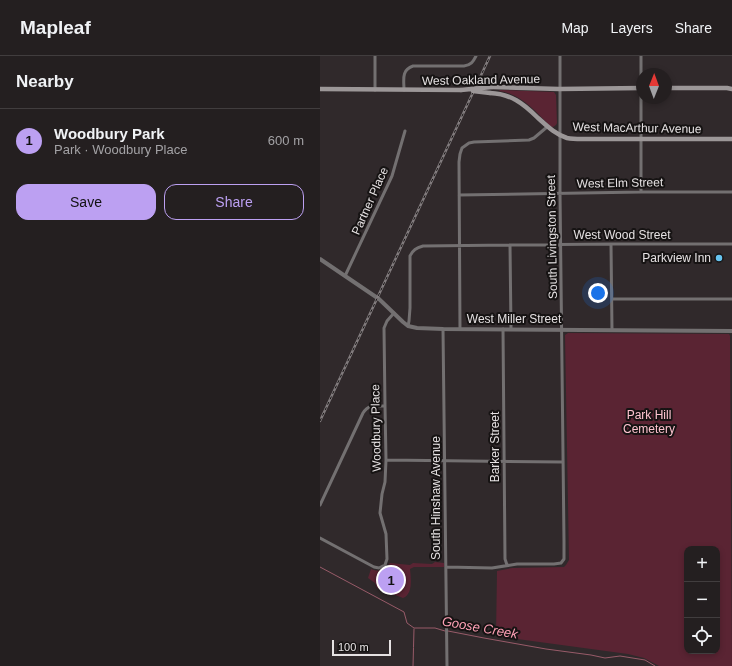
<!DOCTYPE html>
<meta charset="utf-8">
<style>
body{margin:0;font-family:Helvetica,sans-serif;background:#2c2729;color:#f1f3f6}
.controls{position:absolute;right:12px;bottom:12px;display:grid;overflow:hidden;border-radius:8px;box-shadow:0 2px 6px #0003}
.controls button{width:36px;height:36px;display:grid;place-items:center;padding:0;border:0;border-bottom:1px solid #413d3e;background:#241f20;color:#f1f3f6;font:20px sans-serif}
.compass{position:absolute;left:316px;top:12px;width:36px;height:36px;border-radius:50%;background:#241f20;box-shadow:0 2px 6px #0003;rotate:1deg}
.scale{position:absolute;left:12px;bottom:10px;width:59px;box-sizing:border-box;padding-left:4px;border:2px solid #e6e2e3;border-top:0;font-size:11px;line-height:14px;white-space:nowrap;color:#e6e2e3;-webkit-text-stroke:3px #161313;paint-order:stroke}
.you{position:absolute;left:278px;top:237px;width:14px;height:14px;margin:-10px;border:3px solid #fff;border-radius:50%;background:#1a73e8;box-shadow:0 0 0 6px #1a73e833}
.badge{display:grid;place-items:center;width:26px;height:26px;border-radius:50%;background:#bca0f2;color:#111;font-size:13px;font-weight:700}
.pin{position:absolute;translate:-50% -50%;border:2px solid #fff;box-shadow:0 1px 4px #0006}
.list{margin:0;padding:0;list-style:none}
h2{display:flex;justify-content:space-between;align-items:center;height:52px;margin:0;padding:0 16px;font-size:17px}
h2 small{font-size:13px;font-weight:400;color:#a3a2a5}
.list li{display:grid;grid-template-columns:26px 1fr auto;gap:12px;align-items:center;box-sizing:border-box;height:64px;padding:0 16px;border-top:1px solid #413d3e}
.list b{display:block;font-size:15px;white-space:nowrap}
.list p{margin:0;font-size:13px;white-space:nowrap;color:#a3a2a5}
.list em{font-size:13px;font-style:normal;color:#a3a2a5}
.actions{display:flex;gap:8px;padding:12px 16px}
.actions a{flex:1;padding:9px 0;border:1px solid #bca0f2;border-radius:12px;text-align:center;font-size:14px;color:#bca0f2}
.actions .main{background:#bca0f2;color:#111}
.icon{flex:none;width:22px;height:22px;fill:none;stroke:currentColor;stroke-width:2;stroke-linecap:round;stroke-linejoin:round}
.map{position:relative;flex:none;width:412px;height:610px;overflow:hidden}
header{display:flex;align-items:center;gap:24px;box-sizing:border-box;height:56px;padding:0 20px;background:#241f20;border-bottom:1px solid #413d3e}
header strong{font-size:19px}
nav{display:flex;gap:22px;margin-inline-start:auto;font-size:14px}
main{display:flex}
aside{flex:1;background:#241f20}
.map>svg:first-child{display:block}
.green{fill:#5a2433;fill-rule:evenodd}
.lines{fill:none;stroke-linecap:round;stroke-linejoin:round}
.stream{stroke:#985b69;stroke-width:1}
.minor{stroke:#737071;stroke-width:3}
.tertiary{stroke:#737071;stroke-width:4}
.secondary{stroke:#9c9798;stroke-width:4.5}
.rail-casing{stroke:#827c7e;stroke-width:2.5}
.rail{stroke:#161313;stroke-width:1;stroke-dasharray:3;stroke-linecap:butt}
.secondary-bridge{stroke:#9c9798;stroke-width:4.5}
.poi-dot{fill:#67c4f0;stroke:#161313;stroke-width:1.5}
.labels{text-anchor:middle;stroke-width:4;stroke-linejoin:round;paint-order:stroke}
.street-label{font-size:12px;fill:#e6e2e3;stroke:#161313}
.poi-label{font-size:12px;fill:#e6e2e3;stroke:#161313;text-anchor:end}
.park-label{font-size:12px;fill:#fdc3cf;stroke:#161313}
.water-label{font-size:13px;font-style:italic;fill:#fda0b5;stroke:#161313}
</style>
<header>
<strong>Mapleaf</strong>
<nav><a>Map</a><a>Layers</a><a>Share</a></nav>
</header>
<main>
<aside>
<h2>Nearby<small></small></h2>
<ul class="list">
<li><span class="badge">1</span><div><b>Woodbury Park</b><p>Park · Woodbury Place</p></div><em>600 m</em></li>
</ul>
<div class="actions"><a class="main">Save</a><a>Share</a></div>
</aside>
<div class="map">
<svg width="412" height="610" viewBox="0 0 412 610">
<rect width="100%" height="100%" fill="#30292b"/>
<!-- green -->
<path class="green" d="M180,34L234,36L236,39L237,67L236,69L233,71L230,70C215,55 201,38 179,35Z
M248,277L409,278L410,280L412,610H339L324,602L308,598L176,580L177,515L192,512L244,511L246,509L249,504L245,279ZM367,493H397V595H367Z
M115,506L124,507V511H94L90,513C91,523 93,538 83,542L57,532L55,527L48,522L51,513C59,516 65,515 70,507L90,509L93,507L112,508Z"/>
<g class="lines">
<!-- stream -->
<path class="stream" d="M0,511L84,556L87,567L94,572H115L125,575
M128,575L164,582L226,593L271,599L285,602L300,600L325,604L335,610
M93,610C93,598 94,585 94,573"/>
<!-- minor -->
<path class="minor" d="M55,0V34
M321,0V136
M84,34C84,24 81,14 93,10H144C151,9 153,6 156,0
M139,139L321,136H412
M291,188L292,274
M190,189L191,273
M25,220L72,120L85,75
M292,243H412
M88,270L89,265L90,252V200C93,194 96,192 103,190L291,188H412
M123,273L127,610
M140,273L139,106L140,98L142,92L149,87L154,86L209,84L214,82L227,71
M183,273L185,503L187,509
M66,404L243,406
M0,449L43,357C49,348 55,350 65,350
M0,482L54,511L59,512L65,509L67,503L66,478L60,457L62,438L65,426L66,404L65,350L64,272L67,265L74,257
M126,511L172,512L197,508H234L241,507L244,503V485L240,137V0"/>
<!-- tertiary -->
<path class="tertiary" d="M0,203L59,243L83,266L88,270L97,272L123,273L412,275"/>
<!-- secondary -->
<path class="secondary" d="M172,31L239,33L322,32
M346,32H407L412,33
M0,33L141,34
M170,37C191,38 203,47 218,62C227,70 235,78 247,82C252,83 257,83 262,83H412"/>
<!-- rail casing -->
<g class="rail-casing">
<path id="rail" d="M0,365L170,0"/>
</g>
<!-- rail -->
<use href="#rail" class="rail"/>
<!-- secondary-bridge -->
<path class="secondary-bridge" d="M141,34L172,31
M153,35L170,37"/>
</g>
<!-- markers -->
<circle class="poi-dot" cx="399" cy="202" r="4"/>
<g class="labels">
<!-- street labels -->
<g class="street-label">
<text transform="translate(161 24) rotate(-1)" y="4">West Oakland Avenue</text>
<text transform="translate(317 72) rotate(1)" y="4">West MacArthur Avenue</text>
<text transform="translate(300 127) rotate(-1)" y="4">West Elm Street</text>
<text transform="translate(50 145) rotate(-66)" y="4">Partner Place</text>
<text x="302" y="183">West Wood Street</text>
<text transform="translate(232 181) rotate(-91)" y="4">South Livingston Street</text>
<text x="194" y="267">West Miller Street</text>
<text transform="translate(56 372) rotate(-91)" y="4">Woodbury Place</text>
<text transform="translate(175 391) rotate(-90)" y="4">Barker Street</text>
<text transform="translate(116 442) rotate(-90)" y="4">South Hinshaw Avenue</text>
</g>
<!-- poi labels -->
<g class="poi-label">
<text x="391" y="206">Parkview Inn</text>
</g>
<!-- park labels -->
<g class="park-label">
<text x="329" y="363">Park Hill<tspan x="329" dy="14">Cemetery</tspan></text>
</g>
<!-- water labels -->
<g class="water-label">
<text transform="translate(160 571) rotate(10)" y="5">Goose Creek</text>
</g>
</g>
</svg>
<div class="controls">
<button>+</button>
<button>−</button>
<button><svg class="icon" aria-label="locate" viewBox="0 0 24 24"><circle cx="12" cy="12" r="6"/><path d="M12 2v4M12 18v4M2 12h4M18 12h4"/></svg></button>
</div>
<svg class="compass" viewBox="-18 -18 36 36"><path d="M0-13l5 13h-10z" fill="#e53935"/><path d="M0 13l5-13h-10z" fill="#a3a2a5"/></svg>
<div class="scale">100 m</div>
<div class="you"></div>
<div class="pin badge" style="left:71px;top:524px">1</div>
</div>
</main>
